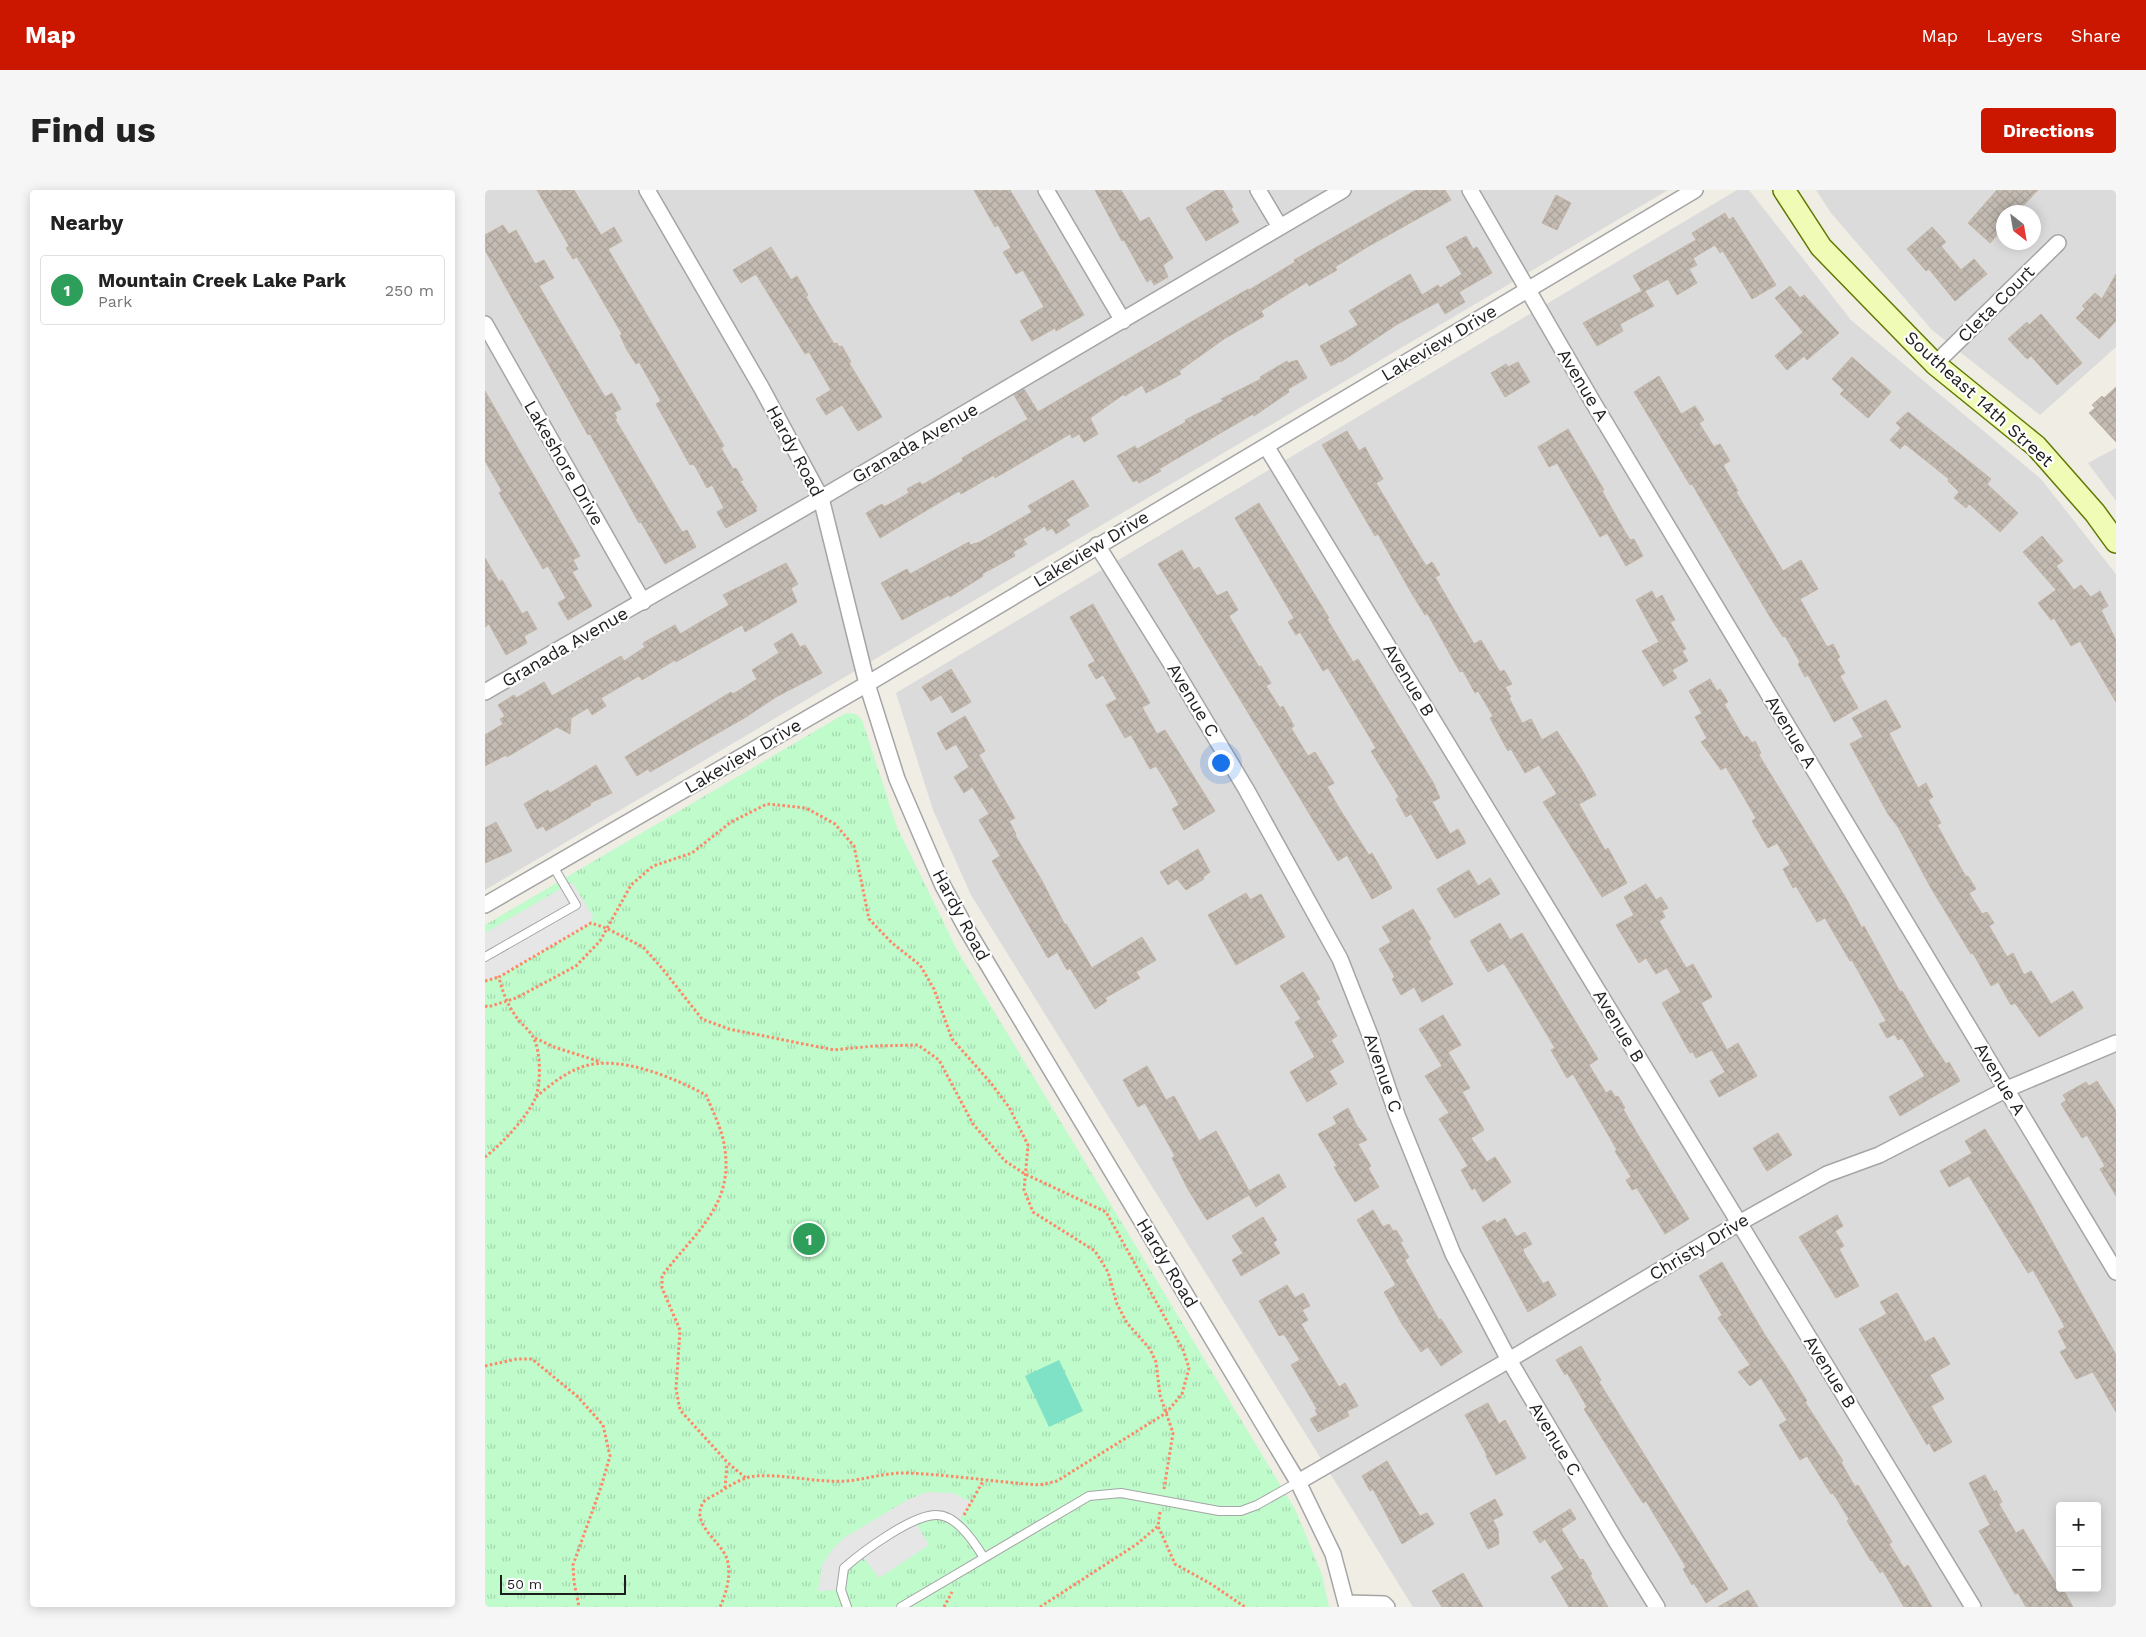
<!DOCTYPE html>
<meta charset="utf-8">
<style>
body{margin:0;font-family:"Work Sans",sans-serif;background:#f6f6f6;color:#222}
.controls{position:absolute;right:15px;bottom:15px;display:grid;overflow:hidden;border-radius:5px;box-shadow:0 2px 12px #0003}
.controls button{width:45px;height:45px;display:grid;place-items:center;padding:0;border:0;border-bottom:1px solid #e0e0e0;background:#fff;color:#222;font:25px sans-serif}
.compass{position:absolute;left:1511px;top:15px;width:45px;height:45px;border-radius:50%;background:#fff;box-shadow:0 2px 12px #0003;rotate:149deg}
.scale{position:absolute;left:15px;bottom:12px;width:126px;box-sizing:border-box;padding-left:5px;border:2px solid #1e1e1e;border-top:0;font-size:14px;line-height:18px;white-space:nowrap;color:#1e1e1e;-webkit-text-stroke:4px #fff;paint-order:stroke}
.you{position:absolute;left:735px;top:572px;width:18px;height:18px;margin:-12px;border:4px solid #fff;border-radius:50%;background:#1a73e8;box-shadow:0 0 0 8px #1a73e833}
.badge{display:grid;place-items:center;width:32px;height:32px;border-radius:50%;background:#cc1700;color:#fff;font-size:16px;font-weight:700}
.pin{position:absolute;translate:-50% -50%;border:2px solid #fff;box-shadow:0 1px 5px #0006}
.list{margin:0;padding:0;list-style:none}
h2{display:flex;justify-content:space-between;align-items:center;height:65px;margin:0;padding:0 20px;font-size:21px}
h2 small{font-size:16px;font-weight:400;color:#767676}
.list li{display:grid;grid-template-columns:32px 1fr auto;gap:15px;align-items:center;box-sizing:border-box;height:70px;margin:0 10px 10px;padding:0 10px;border:1px solid #e0e0e0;border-radius:5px}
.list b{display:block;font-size:19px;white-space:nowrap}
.list p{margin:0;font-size:16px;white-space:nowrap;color:#767676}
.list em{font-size:16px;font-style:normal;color:#767676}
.map{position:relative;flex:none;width:1631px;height:1417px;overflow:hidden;border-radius:5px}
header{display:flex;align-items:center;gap:30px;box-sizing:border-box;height:70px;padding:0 25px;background:#cc1700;color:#fff}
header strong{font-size:24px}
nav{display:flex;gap:28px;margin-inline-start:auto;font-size:18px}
.intro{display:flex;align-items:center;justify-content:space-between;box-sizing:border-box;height:120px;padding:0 30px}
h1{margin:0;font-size:35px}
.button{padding:12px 22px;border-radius:5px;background:#cc1700;color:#fff;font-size:18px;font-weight:700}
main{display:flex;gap:30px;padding:0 30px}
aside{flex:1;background:#fff;border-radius:5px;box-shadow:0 2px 12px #0003}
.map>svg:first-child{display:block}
.residential{fill:#dcdbdb;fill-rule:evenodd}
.park{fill:url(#park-tufts)}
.pitch{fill:#7fe1c6}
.parking{fill:#e6e6e6}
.building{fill:url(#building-cross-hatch);stroke:#c2b5a6}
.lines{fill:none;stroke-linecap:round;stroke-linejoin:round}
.lane-casing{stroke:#a5a5a5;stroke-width:10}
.street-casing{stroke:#a5a5a5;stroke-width:18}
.secondary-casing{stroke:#5f7902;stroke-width:24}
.path{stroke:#fe8767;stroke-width:3;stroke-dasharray:2.5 2.5;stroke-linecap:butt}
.lane{stroke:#fff;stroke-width:8}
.street{stroke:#fff;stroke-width:15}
.secondary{stroke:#f0fbb6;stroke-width:21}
.labels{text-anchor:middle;stroke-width:4.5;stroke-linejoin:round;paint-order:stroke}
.street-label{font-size:18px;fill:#1e1e1e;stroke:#fff}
</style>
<header>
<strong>Map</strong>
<nav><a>Map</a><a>Layers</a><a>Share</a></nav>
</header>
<div class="intro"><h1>Find us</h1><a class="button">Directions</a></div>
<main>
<aside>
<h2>Nearby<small></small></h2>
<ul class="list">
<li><span class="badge" style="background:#2e9e5b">1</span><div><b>Mountain Creek Lake Park</b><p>Park</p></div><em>250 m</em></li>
</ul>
</aside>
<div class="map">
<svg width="1631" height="1417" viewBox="0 0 1631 1417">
<defs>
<pattern id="park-tufts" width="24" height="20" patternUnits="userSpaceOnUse" patternTransform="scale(1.25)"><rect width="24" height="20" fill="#bffbcb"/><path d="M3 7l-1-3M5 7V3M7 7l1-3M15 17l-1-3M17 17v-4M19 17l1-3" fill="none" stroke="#a4d7ae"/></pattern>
<pattern id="building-cross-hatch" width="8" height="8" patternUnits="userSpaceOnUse" patternTransform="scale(1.25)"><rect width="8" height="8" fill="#c4bcb3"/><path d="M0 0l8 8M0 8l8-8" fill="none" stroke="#a8a19a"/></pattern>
</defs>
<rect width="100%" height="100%" fill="#efede4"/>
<!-- residential -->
<path class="residential" d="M0,0H1183L0,700Z
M1252,0H1264L1366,130L1556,289L1631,384V1417H928L486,705L448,620L411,503ZM1575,1316H1612V1398H1575Z
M1331,0H1631V157L1555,225L1447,140L1346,23ZM1518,22H1548V52H1518Z
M1631,258V311L1603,273Z"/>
<!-- park -->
<path class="park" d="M361,523L371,524L377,530L412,637L472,760L811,1321L837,1385L844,1417H0V735Z"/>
<!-- pitch -->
<path class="pitch" d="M574,1170L598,1221L564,1237L540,1186Z"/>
<!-- parking -->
<path class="parking" d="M87,692L108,726L106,733L14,787L2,790L0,787V743Z
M442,1302L468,1303L486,1312L473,1333L453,1324L430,1331L444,1355L394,1388L375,1363L359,1378L356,1400L333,1401L337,1375L347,1360L359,1348L422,1310Z"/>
<!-- building -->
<path class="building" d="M52,0H89L116,45L129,37L137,51L123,59L239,256L236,258L248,279L251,278L258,290L255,291L272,317L270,318L272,321L241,338L232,322L239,318L227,295L222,298L209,274L205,275L171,214L176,211L154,172L151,174L142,160L135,145L137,144L92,67L88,69L81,58L84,56Z
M489,0H525L599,125L571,141L570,138L547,151L535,131L559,117L538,80L531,84L518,62L526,58L513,35L510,37Z
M610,0H636L655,32L664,27L688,68L678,75L683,87L669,95L666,89L662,92L639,50L637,51Z
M731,0H738L748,17L746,19L754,32L721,51L701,18Z
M931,0H960L966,10L884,56L850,77L852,80L824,96L822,92L776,121L779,126L739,149L694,181L696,184L661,203L657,195L640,206L639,204L605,228L613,244L599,252L594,244L587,248L585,244L510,288L509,285L476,304L474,301L395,348L381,323L397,314L399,317L424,303L422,299L435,292L437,295L478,271L477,268L543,229L529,205L539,199L553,222L730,118L763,99L764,100L810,72L809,70Z
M1512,0H1553L1532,22H1518V38L1505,53L1483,33Z
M1071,5L1086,13L1072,40L1057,33Z
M1240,23L1244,30L1248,27L1291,95L1267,109L1238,61L1235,63L1230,55L1208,68L1212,75L1204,79L1212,93L1192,105L1183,89L1160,101L1169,116L1135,134L1138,141L1112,156L1098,133L1157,101L1148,86L1211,50L1207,43Z
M18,35L24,44L31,40L50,74L59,70L69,88L54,96L120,207L127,203L136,219L129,223L132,228L130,229L197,342L202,340L211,357L180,374L156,332L154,333L105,244L103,245L0,60V45Z
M1447,37L1461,52L1456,56L1476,80L1489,69L1502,84L1470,111L1444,79L1441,81L1422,59Z
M981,46L988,59L992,57L1007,83L974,102L980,112L960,124L953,112L911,135L856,172L855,171L846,176L835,156L873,135L864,121L925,84L937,105L953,95L955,98L977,84L961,57Z
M286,57L306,90L312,86L323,105L321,107L349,154L352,153L354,157L357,156L366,172L364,173L397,227L373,241L357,215L341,225L331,209L346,200L324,162L320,164L271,84L256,93L248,80Z
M1631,84V131L1614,149L1591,128L1600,119L1597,116L1610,103L1617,109Z
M1305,96L1315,108L1319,105L1354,143L1322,170L1319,166L1302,180L1290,166L1318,142L1290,108Z
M1556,124L1597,173L1572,195L1546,166L1542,169L1523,149L1542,132L1544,135Z
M1367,167L1406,202L1383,228L1355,204L1359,200L1347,189Z
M812,170L822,188L803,199L804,202L769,226L768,224L708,259L674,279L676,281L654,293L652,290L648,292L632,266L650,256L652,259L701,232L700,230L738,211L736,209L776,189L775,187L802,171L803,173Z
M1033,172L1045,192L1020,207L1006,183L1021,174L1023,177Z
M1174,186L1196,224L1210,216L1219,230L1214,233L1229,257L1235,254L1245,271L1238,275L1253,301L1251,302L1298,381L1316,370L1333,399L1315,409L1342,457L1348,454L1355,467L1352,469L1360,483L1355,486L1373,518L1349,532L1323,485L1320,487L1313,474L1315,472L1300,446L1298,447L1285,427L1207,294L1205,295L1149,202Z
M1631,197V252L1604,223L1610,218L1607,215L1617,206L1619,208Z
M0,201L95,366L88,370L93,379L87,382L107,416L83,430L73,413L81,408L63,376L58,379L14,303L17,301L0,271Z
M1423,222L1506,289L1502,294L1533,323L1515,342L1484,314L1481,318L1469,308L1474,302L1463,291L1464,289L1420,254L1415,259L1405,250L1416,238L1411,233Z
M1083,239L1119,300L1117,301L1139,340L1145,350L1149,349L1158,366L1141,376L1122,343L1115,347L1072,273L1064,277L1053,257Z
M862,241L874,261L880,257L890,275L898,289L891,293L941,376L947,372L955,385L950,387L989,454L996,450L1015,482L1019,480L1027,494L1020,497L1026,507L1024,508L1037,533L1046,529L1057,550L1072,541L1097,580L1111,605L1094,614L1120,660L1123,658L1142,693L1117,707L1058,612L1072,604L1054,575L1040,583L1026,559L1023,561L1005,528L1008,526L993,501L990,503L978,481L975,482L942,423L940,425L927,404L893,344L890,346L837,255Z
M588,290L604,316L581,330L585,335L571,344L567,338L562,341L560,336L538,349L542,354L528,362L530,366L497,384L498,386L465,407L464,405L417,430L396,393L422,379L425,384L484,352L485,355L495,352L547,322L543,316Z
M774,313L844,428L842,429L868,472L873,469L949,594L955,608L947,612L965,644L973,639L981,653L952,669L926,624L921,627L911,609L914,607L886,561L891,558L843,478L838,481L815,442L811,445L803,432L809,428L750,328Z
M1557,346L1578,371L1571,376L1589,400L1596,395L1606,407L1615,401L1623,416L1616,420L1631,450V512L1595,451L1586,456L1569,428L1566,430L1553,413L1571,400L1538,362Z
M697,360L709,380L714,377L732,406L742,401L753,420L744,426L774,477L776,476L786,493L781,496L795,518L798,516L809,536L806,538L823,566L830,562L849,593L842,597L854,618L884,665L887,663L907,698L887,709L862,665L853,671L673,374Z
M0,368L14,392L17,390L37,424L42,421L52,439L39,446L42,453L21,465L4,434L0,437Z
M301,373L313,394L306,398L312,412L260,442L257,435L191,472L190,470L157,490L154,486L116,508L121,516L107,525L103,518L86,528L85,544L72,537L22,567L21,565L0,576V545L18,534L15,529L20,526L13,515L29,505L31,508L59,492L67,506L136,466L139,471L160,457L158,453L190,435L195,444L244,415L238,405Z
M1167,401L1171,409L1177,405L1190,430L1185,432L1201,459L1197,461L1203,471L1187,480L1192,488L1178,496L1157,461L1174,452L1151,410Z
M608,414L665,513L657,517L672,544L680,540L730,621L699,640L687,619L694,615L681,592L671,576L665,579L646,545L640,548L621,515L632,509L618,485L611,489L603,475L610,471L585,427Z
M307,443L315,457L320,455L337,483L291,507L261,527L165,582L163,579L152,586L140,567L246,502L248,504L272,489L267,480L294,463L289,454Z
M466,479L486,512L467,523L456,505L446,511L437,497Z
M1225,489L1232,501L1235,499L1243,512L1239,514L1259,548L1262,546L1267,553L1270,551L1276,563L1274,565L1362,710L1377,738L1379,736L1415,802L1417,801L1444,848L1461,874L1464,872L1475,891L1415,926L1404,907L1440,886L1417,848L1413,850L1410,844L1402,848L1394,834L1401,831L1367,770L1365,771L1340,728L1332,732L1311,696L1308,698L1298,679L1305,675L1292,653L1283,658L1267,631L1271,628L1241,577L1236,580L1216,552L1222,548L1210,527L1217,523L1204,501Z
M1401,510L1416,537L1404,543L1433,598L1441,593L1448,607L1443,610L1456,633L1452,635L1481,687L1483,686L1491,699L1484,703L1497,724L1502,722L1509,733L1504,736L1522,767L1528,763L1539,785L1546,781L1566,814L1588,801L1598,818L1554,847L1530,813L1526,815L1513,792L1506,796L1488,763L1486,764L1446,698L1413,637L1403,624L1365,554L1378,547L1367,528Z
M480,526L500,561L494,565L530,628L524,631L531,644L530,645L556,689L580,735L581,734L607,778L657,747L671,770L651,782L655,788L620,808L622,811L610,819L585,778L582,780L572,762L563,768L545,737L507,671L515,666L494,630L504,624L487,597L479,603L469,587L484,577L471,554L461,560L452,543Z
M111,575L127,603L105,613L106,615L61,641L58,636L52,639L39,614L63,600L65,603Z
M11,632L27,661L0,673V638Z
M713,659L725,682L718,687L719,689L701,700L692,689L683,695L675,682Z
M984,680L993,696L1005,688L1015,704L970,728L952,699Z
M1161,694L1171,710L1176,707L1183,718L1177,721L1180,727L1174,731L1201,778L1208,774L1227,807L1216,813L1242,860L1253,853L1272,886L1234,907L1225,891L1240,882L1227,860L1211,868L1208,862L1205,863L1177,813L1196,802L1182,778L1171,784L1161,768L1154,773L1131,735L1149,725L1139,707Z
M761,703L765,710L776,704L800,747L751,775L723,725Z
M928,719L946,749L943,751L968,794L937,812L929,797L916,805L907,789L910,787L894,759L906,752L897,737Z
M1015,733L1025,750L1037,743L1113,869L1104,875L1121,903L1126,900L1130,907L1133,906L1140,918L1138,919L1153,945L1204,1029L1180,1044L1152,998L1147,1000L1141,990L1146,987L1130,961L1132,960L1088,884L1082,888L1066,860L1070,858L1019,773L1003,782L985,751Z
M818,782L835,809L831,811L852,846L846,850L859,872L844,881L852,894L822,912L805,882L830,867L810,832L816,829L795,796Z
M958,825L976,855L963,862L985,898L977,902L999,940L986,948L1002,972L1010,967L1026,992L998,1012L990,998L987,1000L976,980L983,976L954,929L964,923L940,886L957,876L934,839Z
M662,876L681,910L689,906L714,951L731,941L764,1001L794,984L801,997L771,1017L764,1005L722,1030L704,1001L687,968L690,966L660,913L653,917L638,890Z
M1612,891L1631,921V1006L1615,979L1620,976L1602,945L1597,948L1576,914L1581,910L1578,905L1601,892L1604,896Z
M863,918L873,938H874L882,950L873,954L886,976L883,978L894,997L870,1012L849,977L852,976L833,944L852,934L848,927Z
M1500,939L1543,1008L1631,1165V1222L1608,1182L1591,1189L1575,1162L1582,1158L1573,1141L1580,1137L1548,1080L1543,1083L1484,986L1464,997L1455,981L1487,963L1480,951Z
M1293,943L1307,965L1282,981L1268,958Z
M888,1020L898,1037L904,1034L908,1041L911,1040L918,1051L915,1052L924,1067L920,1070L954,1130L956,1129L977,1162L956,1176L943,1157L936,1162L917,1134L899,1102L911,1095L872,1030Z
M1352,1025L1358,1036L1350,1041L1359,1056L1354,1059L1374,1096L1351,1108L1314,1047Z
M778,1027L792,1050L788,1053L795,1063L756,1086L747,1070L758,1063L747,1046Z
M1020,1028L1031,1047L1040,1042L1047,1054L1038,1059L1039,1063L1058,1094L1063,1091L1071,1105L1043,1122L997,1037L1010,1030L1012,1033Z
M1237,1072L1280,1145L1302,1178L1322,1211L1320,1212L1358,1271L1356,1272L1370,1297L1373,1295L1407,1352L1404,1354L1419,1378L1423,1375L1447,1417H1419L1398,1381L1395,1383L1387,1370L1386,1371L1362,1331L1364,1329L1348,1303L1346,1304L1322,1266L1315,1270L1294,1235L1302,1230L1276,1188L1265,1196L1253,1182L1265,1175L1233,1128L1237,1125L1214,1086Z
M802,1095L810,1108L818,1103L825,1116L817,1120L823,1130L816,1134L854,1197L860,1193L873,1216L862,1221L864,1226L833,1242L825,1229L833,1225L830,1220L832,1219L806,1175L815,1170L799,1144L794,1146L774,1111Z
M1412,1103L1440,1152L1449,1147L1465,1174L1445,1185L1459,1209L1446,1216L1467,1252L1449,1262L1444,1253L1442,1255L1374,1139L1402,1124L1395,1112Z
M1096,1156L1116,1190L1114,1192L1243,1399L1221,1413L1209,1393L1207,1395L1198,1379L1201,1377L1173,1331L1161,1311L1158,1313L1145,1293L1099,1219L1102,1217L1082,1183L1080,1185L1071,1170Z
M1003,1213L1014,1234L1020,1230L1041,1268L1011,1285L1001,1266L1002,1265L980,1225Z
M902,1271L935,1326L942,1323L949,1334L917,1354L888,1299L885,1301L877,1286Z
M1500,1285L1509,1302L1511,1300L1517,1312L1514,1314L1531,1343L1538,1339L1576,1402L1579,1401L1588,1417H1541L1533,1403L1530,1404L1494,1341L1505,1335L1484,1293Z
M1010,1309L1018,1325L1008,1330L1013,1340L1014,1354L1003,1359L985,1323Z
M1085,1319L1091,1329L1076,1339L1095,1370L1098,1369L1107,1384L1105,1385L1123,1417H1084L1066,1387L1079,1379L1060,1349L1055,1353L1048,1342Z
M978,1383L998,1417H957L947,1401Z
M1263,1400L1273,1417H1233Z"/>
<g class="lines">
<!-- lane casing -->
<g class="lane-casing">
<path id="lane" d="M0,767L91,715L68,676
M362,1417L356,1400L359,1378C377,1362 428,1324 452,1325C472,1325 490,1353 499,1368
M416,1417L604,1306L636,1303L734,1321H756L772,1315L813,1292"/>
</g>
<!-- street casing -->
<g class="street-casing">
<path id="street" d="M162,0L276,197L336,308L382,494L412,589L458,696L481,738L813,1292L848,1364L862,1417
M561,0L638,131
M773,0L795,37
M985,0L1109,214L1631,1082
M0,134L158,412
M1450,174L1573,53
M781,256L1488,1417
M612,355L687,475L761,599L855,769L885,845L912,925L968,1064L1024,1170L1131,1351L1172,1417
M0,502L336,308L858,0
M0,715L382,494L1210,0
M813,1292L1024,1170L1254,1033L1342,984L1394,965L1522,899L1631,853
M862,1413L899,1414L902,1417"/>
</g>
<!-- secondary casing -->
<g class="secondary-casing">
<path id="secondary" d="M1299,0L1336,57L1450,174L1551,256L1610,323L1631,352"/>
</g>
<!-- path -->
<path class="path" d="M0,791L14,787
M0,816L3,817L31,808L91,776L115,751L146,695L168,676L207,663L246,632L282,614L321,618L350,634L369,656L384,729L407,753L435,775L449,799L467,849L505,892L524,917L543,955L539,1000L548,1022L610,1061L623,1082L632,1114L642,1133L665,1159L671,1172L675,1205L688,1243L679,1299
M50,848L69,857L116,872
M51,907C65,895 82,881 100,876C136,865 189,888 221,905C228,922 238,941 240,960C248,1017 208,1044 177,1086V1098L195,1140L191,1199L195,1220L243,1273L262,1289
M0,967C16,955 42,927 50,909C56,895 56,863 49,849C46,841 37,835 32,828C23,816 17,801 14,787L106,733L121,738L158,757L176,777L217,829L244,839L349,860L389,856L433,855L454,870L488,934L520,971L540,984L621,1022L698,1160L704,1178L697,1204L681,1223L572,1291L555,1295C511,1292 467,1285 423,1283C402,1282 383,1289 362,1291C332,1293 301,1284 271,1286C258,1287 244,1296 233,1303C228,1306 220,1309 218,1313C205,1334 236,1351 242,1369C247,1384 241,1404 235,1417
M0,1176L32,1169H47L93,1207L118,1235L125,1266L116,1297L88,1375L89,1392L94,1417
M240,1298L242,1274
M675,1322L673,1336L690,1374L726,1394L760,1417
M479,1325L498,1291
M459,1417L467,1402
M555,1417L652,1354L673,1336"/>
<!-- lane -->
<use href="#lane" class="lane"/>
<!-- street -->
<use href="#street" class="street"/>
<!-- secondary -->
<use href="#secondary" class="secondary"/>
</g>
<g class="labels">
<!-- street labels -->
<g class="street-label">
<text transform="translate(1511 114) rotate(-45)" y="6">Cleta Court</text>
<text transform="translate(954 153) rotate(-31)" y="6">Lakeview Drive</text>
<text transform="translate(1098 195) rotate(59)" y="6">Avenue A</text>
<text transform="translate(1494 209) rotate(42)" y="6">Southeast 14th Street</text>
<text transform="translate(430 253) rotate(-30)" y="6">Granada Avenue</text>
<text transform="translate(310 261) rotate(62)" y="6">Hardy Road</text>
<text transform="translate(79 273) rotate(60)" y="6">Lakeshore Drive</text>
<text transform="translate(606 359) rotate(-31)" y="6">Lakeview Drive</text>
<text transform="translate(80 457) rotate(-30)" y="6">Granada Avenue</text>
<text transform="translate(924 490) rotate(59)" y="6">Avenue B</text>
<text transform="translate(708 510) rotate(59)" y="6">Avenue C</text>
<text transform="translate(1306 542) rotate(59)" y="6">Avenue A</text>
<text transform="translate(258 566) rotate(-30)" y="6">Lakeview Drive</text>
<text transform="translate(476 725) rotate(62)" y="6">Hardy Road</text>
<text transform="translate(1134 836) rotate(59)" y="6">Avenue B</text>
<text transform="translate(898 883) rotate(71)" y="6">Avenue C</text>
<text transform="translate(1515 889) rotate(59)" y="6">Avenue A</text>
<text transform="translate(1214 1057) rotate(-31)" y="6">Christy Drive</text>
<text transform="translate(682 1073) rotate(59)" y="6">Hardy Road</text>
<text transform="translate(1345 1182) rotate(58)" y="6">Avenue B</text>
<text transform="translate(1070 1249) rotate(59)" y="6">Avenue C</text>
</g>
</g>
</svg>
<div class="controls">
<button>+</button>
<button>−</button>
</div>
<svg class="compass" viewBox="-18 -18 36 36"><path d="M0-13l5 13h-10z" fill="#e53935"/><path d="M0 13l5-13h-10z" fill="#767676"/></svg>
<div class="scale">50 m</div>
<div class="you"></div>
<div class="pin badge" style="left:324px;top:1049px;background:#2e9e5b">1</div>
</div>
</main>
